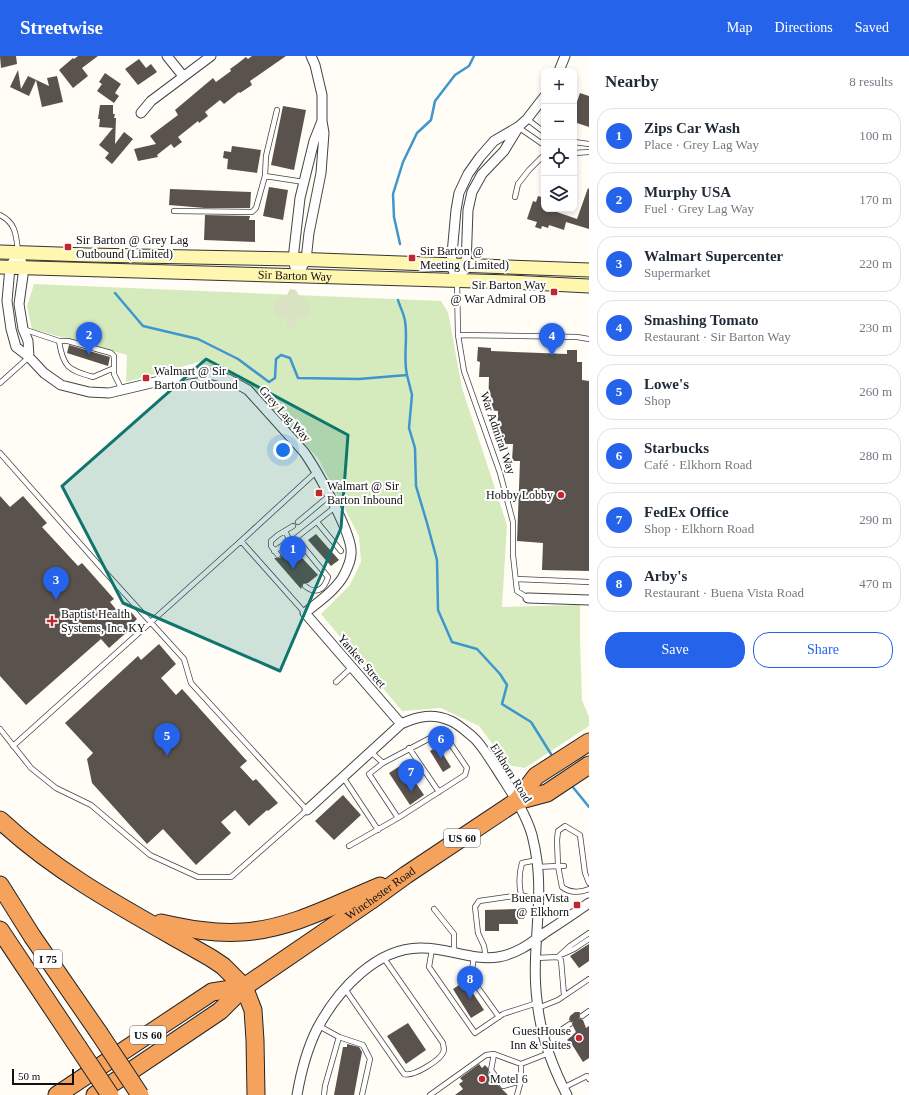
<!DOCTYPE html>
<meta charset="utf-8">
<style>
body{margin:0;font-family:"Times New Roman",serif;background:#f6f6f7;color:#1f2937}
.controls{position:absolute;right:12px;top:12px;display:grid;overflow:hidden;border-radius:8px;box-shadow:0 2px 6px #0003}
.controls button{width:36px;height:36px;display:grid;place-items:center;padding:0;border:0;border-bottom:1px solid #e0e1e3;background:#fff;color:#1f2937;font:20px sans-serif}
.scale{position:absolute;left:12px;bottom:10px;width:62px;box-sizing:border-box;padding-left:4px;border:2px solid #111;border-top:0;font-size:11px;line-height:14px;white-space:nowrap;color:#111;-webkit-text-stroke:3px #fff;paint-order:stroke}
.you{position:absolute;left:283px;top:394px;width:14px;height:14px;margin:-10px;border:3px solid #fff;border-radius:50%;background:#1a73e8;box-shadow:0 0 0 6px #1a73e833}
.badge{display:grid;place-items:center;width:26px;height:26px;border-radius:50%;background:#2563eb;color:#fff;font-size:13px;font-weight:700}
.pin{position:absolute;translate:-50% -33px;filter:drop-shadow(0 1px 2px #0008)}
.pin::after{content:'';position:absolute;top:21px;width:14px;height:12px;background:inherit;clip-path:polygon(0 0,100% 0,50% 100%)}
.list{margin:0;padding:0;list-style:none}
h2{display:flex;justify-content:space-between;align-items:center;height:52px;margin:0;padding:0 16px;font-size:17px}
h2 small{font-size:13px;font-weight:400;color:#747a83}
.list li{display:grid;grid-template-columns:26px 1fr auto;gap:12px;align-items:center;box-sizing:border-box;height:56px;margin:0 8px 8px;padding:0 8px;border:1px solid #e0e1e3;border-radius:16px}
.list b{display:block;font-size:15px;white-space:nowrap}
.list p{margin:0;font-size:13px;white-space:nowrap;color:#747a83}
.list em{font-size:13px;font-style:normal;color:#747a83}
.actions{display:flex;gap:8px;padding:12px 16px}
.actions a{flex:1;padding:9px 0;border:1px solid #2563eb;border-radius:16px;text-align:center;font-size:14px;color:#2563eb}
.actions .main{background:#2563eb;color:#fff}
.icon{flex:none;width:22px;height:22px;fill:none;stroke:currentColor;stroke-width:2;stroke-linecap:round;stroke-linejoin:round}
.map{position:relative;flex:none;width:589px;height:1039px;overflow:hidden}
header{display:flex;align-items:center;gap:24px;box-sizing:border-box;height:56px;padding:0 20px;background:#2563eb;color:#fff}
header strong{font-size:19px}
nav{display:flex;gap:22px;margin-inline-start:auto;font-size:14px}
main{display:flex}
aside{flex:1;background:#fff}
.map>svg:first-child{display:block}
.green{fill:#d5ebbd}
.cemetery{fill:#d9e3c4}
.lines{fill:none;stroke-linecap:round;stroke-linejoin:round}
.stream{stroke:#3f96cf;stroke-width:2.5}
.building{fill:#5a524d}
.lane-casing{stroke:#444;stroke-width:6}
.street-casing{stroke:#444;stroke-width:11}
.secondary-casing{stroke:#333;stroke-width:15}
.highway-casing{stroke:#222;stroke-width:19}
.lane{stroke:#fff;stroke-width:4.5}
.street{stroke:#fff;stroke-width:9}
.secondary{stroke:#fff6b0;stroke-width:13}
.highway{stroke:#f5a25d;stroke-width:17}
.highway-bridge-casing{stroke:#222;stroke-width:19;stroke-linecap:butt}
.highway-bridge{stroke:#f5a25d;stroke-width:17}
.marked{fill:#0f766e;fill-opacity:0.2;stroke:#0f766e;stroke-width:3;stroke-linejoin:round}
.poi-dot{fill:#c4262e;stroke:#fff;stroke-width:1.5}
.labels{text-anchor:middle;stroke-width:4;stroke-linejoin:round;paint-order:stroke}
.shield{fill:#fff;stroke:#585858;stroke-width:1}
.shield-label{font-size:11px;font-weight:bold;fill:#111}
.poi-label{font-size:12px;fill:#111;stroke:#fff;text-anchor:start}
.street-label{font-size:12px;fill:#111;stroke:#fff}
</style>
<header>
<strong>Streetwise</strong>
<nav><a>Map</a><a>Directions</a><a>Saved</a></nav>
</header>
<main>
<div class="map">
<svg width="589" height="1039" viewBox="0 0 589 1039">
<rect width="100%" height="100%" fill="#fffdf5"/>
<!-- green -->
<path class="green" d="M34,228L441,245L448,256L462,332L507,469L502,551L580,549V583L582,644L589,661V670L525,712L512,710L503,702L479,670L441,652L402,655L321,558L350,529L361,506L359,480L318,402L242,322L199,306L126,326L127,299L32,273L27,250Z"/>
<!-- cemetery -->
<path class="cemetery" d="M290,233L296,234L299,240L305,242C311,249 311,254 305,261L296,263V271H287V263C272,263 269,241 287,239Z"/>
<g class="lines">
<!-- stream -->
<path class="stream" d="M400,188L394,161L393,138L403,106L417,77L431,64L435,45L455,19L469,10L474,0
M115,237L143,270L198,283L238,303L269,326L275,322L276,303L281,299L290,302L298,322L359,323L407,319L412,339L409,372L415,392L416,430L427,467L437,504L438,554L452,586L477,593L500,618L507,629L502,648L531,666L551,698
M398,244C400,251 404,258 405,265C408,283 403,301 407,319
M572,730L589,751"/>
</g>
<!-- building -->
<path class="building" d="M0,0H16L17,8L1,12Z
M78,0H98L82,12L88,20L73,32L59,14L73,2L74,3Z
M252,0H286L250,25L252,29L240,37L239,36L224,48L220,44L205,56L208,60L199,67L198,65L178,81L182,86L174,92L171,88L157,99L158,101L138,105L134,93L156,88L150,80L178,59L175,54L213,22L216,26L231,15L230,13L237,8L246,1L248,3Z
M139,3L146,12L151,8L157,16L138,29L125,13Z
M18,14L21,33L28,20L49,30L47,22L57,20L63,46L42,51L36,24L29,40L10,31Z
M105,17L121,28L115,37L119,40L114,47L97,35L102,28L99,26Z
M580,37L589,40V71L574,66V54Z
M100,49H113V58H115L114,62H116L115,88L124,76L133,83L112,108L105,102L109,97L99,89L113,72L99,71L100,63H98Z
M283,50L306,54L294,114L271,109Z
M232,90L261,94L257,117L227,113L228,103L223,102L224,95L231,96Z
M269,131L288,134L283,164L263,160Z
M588,132L589,133V173L566,166L564,174L549,169L548,172L542,170L541,173L535,171L537,166L527,163L533,145L536,146L538,140L544,142V153H555L554,155L577,163Z
M170,133L251,136L250,152H205L169,149Z
M205,159L250,160L249,164H255V186L204,184Z
M69,289L110,301L108,310L67,297Z
M478,291L491,292V295L567,298V294H577V306H582V324L589,325V515L542,514L543,487L517,485L520,405H512L513,388H497L498,355L488,354L489,321H479L480,306L477,305Z
M0,440L10,451L23,440L47,467L42,471L78,510L82,507L114,543L110,546L119,557L124,553L128,558L131,556L137,563L134,566L136,568L109,592L101,583L26,649L0,620Z
M316,478L339,504L331,510L308,484Z
M292,491L318,519L308,527H303L301,533L274,502H280L282,499L281,496L285,492L288,495Z
M159,588L176,608L161,622L176,639L182,633L247,705L240,711L253,725L256,723L278,747L268,755L267,754L249,770L235,754L221,766L231,777L196,809L163,773L147,788L92,727L87,703L93,697L65,667L138,600L141,604Z
M438,690L451,711L443,716L430,695Z
M403,708L424,739L410,749L389,717Z
M343,739L361,759L334,784L315,765Z
M517,853L518,868H499V875H485V854Z
M589,888V905L579,912L570,900Z
M465,925L484,954L471,962L453,933Z
M575,956H580L579,962L583,964L586,972L589,970V1002L583,1006L571,987L567,984L576,976L573,970V966L569,964L570,960Z
M408,967L426,994L406,1008L387,980Z
M347,988L359,991L362,996L354,1039H334L343,991H347Z
M479,1008L482,1012L485,1009L488,1012V1016L492,1021H497V1017L504,1024H499L498,1029L508,1039H455L463,1033L459,1028L463,1025L460,1022Z"/>
<g class="lines">
<!-- lane casing -->
<g class="lane-casing">
<path id="lane" d="M527,63L544,76
M518,71L544,89
M574,86L589,88
M574,97L589,96
M265,120L266,100L277,54
M515,141L518,128L529,114L544,99
M174,155L252,156L256,152L265,120L304,126
M0,159C16,167 16,179 18,195
M457,225L458,279L464,315L500,417L513,466V499L517,535L528,542
M23,273L59,285H68L111,297L114,300V318L122,334
M458,279L577,281L589,283
M59,285C63,311 68,314 93,321L114,312
M0,327L29,301
M0,397L106,517L184,603L191,627L307,754L231,821H198L150,799L91,749L56,732L31,712L0,673
M298,466L329,440
M317,466L341,495
M274,495L290,485L285,475
M278,499L271,490V485L278,479L293,470
M516,523L589,526
M305,530C316,539 324,534 328,521L296,482L335,451
M305,557L241,485L316,416
M336,626L351,612
M13,690L241,485
M409,692L439,736
M371,696L383,707L434,680L446,681L467,712L465,719L398,762L369,718L383,707
M343,721L378,774
M349,790L398,762
M537,804L522,807C519,817 519,829 521,839L538,844
M564,810H558L557,784L558,775L565,770L580,779L585,817L589,827
M537,811L558,810L562,831C570,837 579,837 589,833
M434,853L454,878V896
M432,893L429,911L475,977L503,958L537,947
M563,898L574,893L589,883
M474,900L471,922L499,961
M558,901L570,890L589,877
M486,902L484,890L478,877L475,851L479,845L521,839
M535,902L558,901L561,904L564,939
M345,933L404,1018C413,1021 442,1004 444,994C444,993 443,988 443,987L383,901
M538,952L558,944L589,923
M582,960L589,955
M319,970L339,981L325,1030L324,1039
M544,980L561,974L570,968
M339,981L363,989L370,1003L362,1039
M494,1018L491,1014L494,998
M501,1027L503,1030L521,1025
M563,1032L587,1020L589,1023
M430,1039L486,999L494,998L521,1008L549,997
M517,1039L521,1025V1008"/>
</g>
<!-- street casing -->
<g class="street-casing">
<path id="street" d="M167,0L183,20
M559,15L565,0
M141,57L151,45L211,0
M18,197L10,211L7,245L11,273L16,291L29,301L44,317L61,329L89,336L109,337L189,318L202,316L228,323L248,334L304,396C316,413 354,480 351,498C351,504 347,513 344,519C336,534 318,546 305,557L401,668
M18,197L24,212L19,248L23,273L28,285L29,301
M297,220L306,204L309,177L321,117L324,77L322,65V39L315,9L311,0
M297,220L293,203L300,142L314,85L322,65
M457,225L451,209L456,154L459,137L468,118L480,101L494,85L518,71L527,63L544,41
M457,225L466,210L468,154L472,136L482,118L504,95L518,72
M528,542L589,544
M307,754L401,668C418,660 433,657 451,665C458,668 467,676 473,681C482,689 489,702 496,712C509,733 525,755 532,779C534,787 536,797 537,805C543,851 531,898 537,944C540,977 552,1010 567,1039
M297,1039C301,1016 307,993 317,973C337,935 377,890 423,892C447,892 475,905 498,901C517,898 531,887 546,876C560,867 575,857 589,847"/>
</g>
<!-- secondary casing -->
<g class="secondary-casing">
<g id="secondary">
<path d="M0,196L88,199L293,203L589,214"/>
<path id="s1" d="M0,211L510,226L589,230"/>
</g>
</g>
<!-- highway casing -->
<g class="highway-casing">
<g id="highway">
<path d="M517,745L536,720L589,686"/>
<path d="M0,764C62,822 138,860 211,902L223,910L244,931L253,954L255,984L256,1039"/>
<path d="M0,829L32,880L99,977"/>
<path d="M161,867C188,873 215,878 243,876C291,873 336,848 380,830"/>
<path d="M0,874L78,991"/>
<path d="M57,1039L212,936L244,931"/>
<path id="s2" d="M95,1039L220,955L244,931L370,845L406,819L517,745L547,737L589,709"/>
</g>
</g>
<!-- lane -->
<use href="#lane" class="lane"/>
<!-- street -->
<use href="#street" class="street"/>
<!-- secondary -->
<use href="#secondary" class="secondary"/>
<!-- highway -->
<use href="#highway" class="highway"/>
<!-- highway-bridge casing -->
<g class="highway-bridge-casing">
<path id="highway-bridge" d="M99,977L140,1039
M78,991L110,1039"/>
</g>
<!-- highway-bridge -->
<use href="#highway-bridge" class="highway-bridge"/>
</g>
<!-- marked area -->
<path class="marked" d="M206,303L348,379L341,472L280,615L123,547L62,430Z"/>
<!-- markers -->
<g class="poi-dot">
<rect x="64" y="187" width="8" height="8" rx="2"/>
<rect x="408" y="198" width="8" height="8" rx="2"/>
<rect x="550" y="232" width="8" height="8" rx="2"/>
<rect x="142" y="318" width="8" height="8" rx="2"/>
<rect x="315" y="433" width="8" height="8" rx="2"/>
<circle cx="561" cy="439" r="4"/>
<path d="M50 559h4v4h4v4h-4v4h-4v-4h-4v-4h4z"/>
<rect x="573" y="845" width="8" height="8" rx="2"/>
<circle cx="579" cy="982" r="4"/>
<circle cx="482" cy="1023" r="4"/>
</g>
<g class="labels">
<!-- shield labels -->
<g class="shield">
<rect x="444" y="773" width="36" height="18" rx="3"/>
<rect x="34" y="894" width="28" height="18" rx="3"/>
<rect x="130" y="970" width="36" height="18" rx="3"/>
</g>
<g class="shield-label">
<text x="462" y="786">US 60</text>
<text x="48" y="907">I 75</text>
<text x="148" y="983">US 60</text>
</g>
<!-- poi labels -->
<g class="poi-label">
<text x="76" y="188">Sir Barton @ Grey Lag<tspan x="76" dy="14">Outbound (Limited)</tspan></text>
<text x="420" y="199">Sir Barton @<tspan x="420" dy="14">Meeting (Limited)</tspan></text>
<text x="546" y="233" text-anchor="end">Sir Barton Way<tspan x="546" dy="14">@ War Admiral OB</tspan></text>
<text x="154" y="319">Walmart @ Sir<tspan x="154" dy="14">Barton Outbound</tspan></text>
<text x="327" y="434">Walmart @ Sir<tspan x="327" dy="14">Barton Inbound</tspan></text>
<text x="553" y="443" text-anchor="end">Hobby Lobby</text>
<text x="61" y="562">Baptist Health<tspan x="61" dy="14">Systems, Inc. KY</tspan></text>
<text x="569" y="846" text-anchor="end">Buena Vista<tspan x="569" dy="14">@ Elkhorn</tspan></text>
<text x="571" y="979" text-anchor="end">GuestHouse<tspan x="571" dy="14">Inn &amp; Suites</tspan></text>
<text x="490" y="1027">Motel 6</text>
</g>
<!-- street labels -->
<g class="street-label">
<text dy="4" stroke="none"><textPath href="#s1" startOffset="295">Sir Barton Way</textPath></text>
<text transform="translate(285 358) rotate(48)" y="4">Grey Lag Way</text>
<text transform="translate(498 377) rotate(71)" y="4">War Admiral Way</text>
<text transform="translate(362 605) rotate(49)" y="4">Yankee Street</text>
<text transform="translate(511 717) rotate(58)" y="4">Elkhorn Road</text>
<text dy="4" stroke="none"><textPath href="#s2" startOffset="350">Winchester Road</textPath></text>
</g>
</g>
</svg>
<div class="controls">
<button>+</button>
<button>−</button>
<button><svg class="icon" aria-label="locate" viewBox="0 0 24 24"><circle cx="12" cy="12" r="6"/><path d="M12 2v4M12 18v4M2 12h4M18 12h4"/></svg></button>
<button><svg class="icon" aria-label="layers" viewBox="0 0 24 24"><path d="M12 4l9 5-9 5-9-5zM3 14l9 5 9-5"/></svg></button>
</div>
<div class="scale">50 m</div>
<div class="you"></div>
<div class="pin badge" style="left:293px;top:513px">1</div>
<div class="pin badge" style="left:89px;top:299px">2</div>
<div class="pin badge" style="left:56px;top:544px">3</div>
<div class="pin badge" style="left:552px;top:300px">4</div>
<div class="pin badge" style="left:167px;top:700px">5</div>
<div class="pin badge" style="left:441px;top:703px">6</div>
<div class="pin badge" style="left:411px;top:736px">7</div>
<div class="pin badge" style="left:470px;top:943px">8</div>
</div>
<aside>
<h2>Nearby<small>8 results</small></h2>
<ul class="list">
<li><span class="badge">1</span><div><b>Zips Car Wash</b><p>Place · Grey Lag Way</p></div><em>100 m</em></li>
<li><span class="badge">2</span><div><b>Murphy USA</b><p>Fuel · Grey Lag Way</p></div><em>170 m</em></li>
<li><span class="badge">3</span><div><b>Walmart Supercenter</b><p>Supermarket</p></div><em>220 m</em></li>
<li><span class="badge">4</span><div><b>Smashing Tomato</b><p>Restaurant · Sir Barton Way</p></div><em>230 m</em></li>
<li><span class="badge">5</span><div><b>Lowe's</b><p>Shop</p></div><em>260 m</em></li>
<li><span class="badge">6</span><div><b>Starbucks</b><p>Café · Elkhorn Road</p></div><em>280 m</em></li>
<li><span class="badge">7</span><div><b>FedEx Office</b><p>Shop · Elkhorn Road</p></div><em>290 m</em></li>
<li><span class="badge">8</span><div><b>Arby's</b><p>Restaurant · Buena Vista Road</p></div><em>470 m</em></li>
</ul>
<div class="actions"><a class="main">Save</a><a>Share</a></div>
</aside>
</main>
